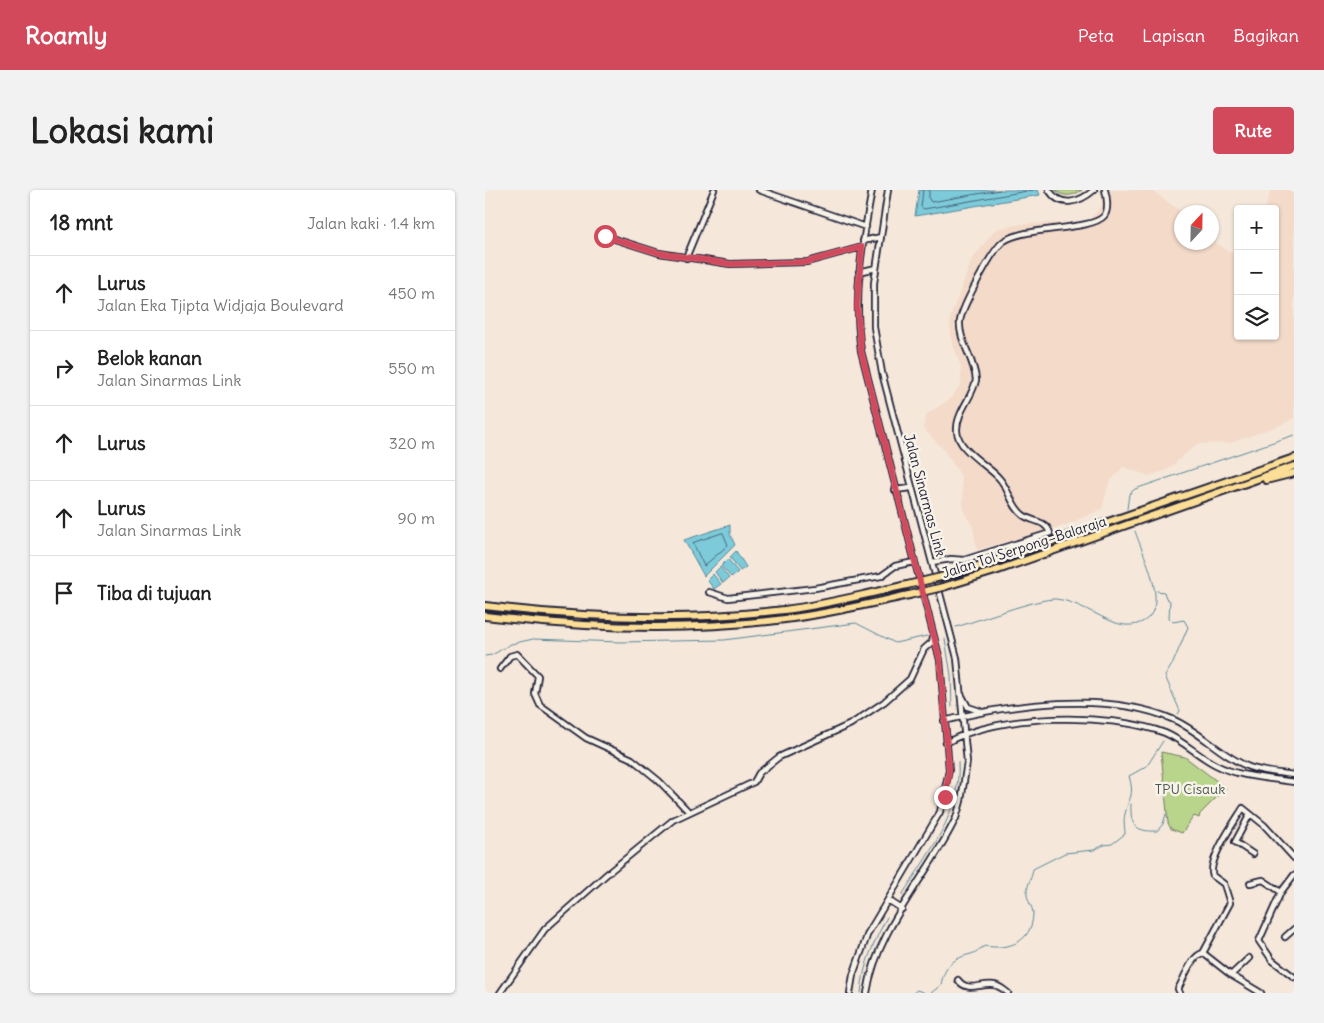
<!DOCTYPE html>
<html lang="id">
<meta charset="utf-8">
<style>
body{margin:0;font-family:Delius,sans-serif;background:#f2f2f2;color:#222}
.controls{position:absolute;right:15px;top:15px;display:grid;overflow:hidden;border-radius:5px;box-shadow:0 1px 4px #0004}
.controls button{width:45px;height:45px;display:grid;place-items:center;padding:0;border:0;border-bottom:1px solid #e0e0e0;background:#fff;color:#222;font:25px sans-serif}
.compass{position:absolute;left:689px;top:15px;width:45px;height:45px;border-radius:50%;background:#fff;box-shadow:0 1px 4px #0004;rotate:22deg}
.stop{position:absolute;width:15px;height:15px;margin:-11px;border:4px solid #d1495b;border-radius:50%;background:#fff}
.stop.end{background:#d1495b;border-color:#fff;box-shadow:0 1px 5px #0008}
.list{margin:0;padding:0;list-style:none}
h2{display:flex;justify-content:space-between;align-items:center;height:65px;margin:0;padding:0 20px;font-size:21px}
h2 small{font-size:16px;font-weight:400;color:#767676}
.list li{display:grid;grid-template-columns:32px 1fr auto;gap:15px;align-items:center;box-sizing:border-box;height:75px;padding:0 20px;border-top:1px solid #e0e0e0}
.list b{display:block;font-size:19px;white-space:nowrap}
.list p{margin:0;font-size:16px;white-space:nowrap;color:#767676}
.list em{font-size:16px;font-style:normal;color:#767676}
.icon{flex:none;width:28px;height:28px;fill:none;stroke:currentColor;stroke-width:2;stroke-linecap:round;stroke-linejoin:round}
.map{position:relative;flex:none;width:809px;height:803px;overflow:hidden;border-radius:5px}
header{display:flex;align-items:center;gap:30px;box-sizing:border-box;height:70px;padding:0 25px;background:#d1495b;color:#fff}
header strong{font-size:24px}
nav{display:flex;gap:28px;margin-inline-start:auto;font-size:18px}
.intro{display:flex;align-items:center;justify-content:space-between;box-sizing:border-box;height:120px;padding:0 30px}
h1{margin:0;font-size:35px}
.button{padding:12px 22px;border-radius:5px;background:#d1495b;color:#fff;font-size:18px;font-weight:700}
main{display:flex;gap:30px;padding:0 30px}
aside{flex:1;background:#fff;border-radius:5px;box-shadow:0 1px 4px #0004}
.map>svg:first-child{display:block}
.built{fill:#f3dac9}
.green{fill:#b9d48b;stroke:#6e7b63}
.water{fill:#7dcbda;stroke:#59879a}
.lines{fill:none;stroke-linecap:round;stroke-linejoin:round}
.shore{stroke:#46667b;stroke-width:1}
.stream{stroke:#59879a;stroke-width:1}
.minor-casing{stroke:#22223b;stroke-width:8}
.highway-casing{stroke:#22223b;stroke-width:10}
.minor{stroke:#f7f3e8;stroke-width:4.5}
.highway{stroke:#fcde96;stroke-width:6}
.highway-bridge-casing{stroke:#22223b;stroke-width:10;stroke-linecap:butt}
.highway-bridge{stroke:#fcde96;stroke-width:6}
.route{stroke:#d1495b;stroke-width:6}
.labels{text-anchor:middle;stroke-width:5;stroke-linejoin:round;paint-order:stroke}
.street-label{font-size:14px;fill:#22223b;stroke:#f7f3e8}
.park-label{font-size:14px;fill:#4f5753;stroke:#f7f3e8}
</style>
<header>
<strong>Roamly</strong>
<nav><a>Peta</a><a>Lapisan</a><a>Bagikan</a></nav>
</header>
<div class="intro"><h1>Lokasi kami</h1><a class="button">Rute</a></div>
<main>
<aside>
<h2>18 mnt<small>Jalan kaki · 1.4 km</small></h2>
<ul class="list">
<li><svg class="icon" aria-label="ahead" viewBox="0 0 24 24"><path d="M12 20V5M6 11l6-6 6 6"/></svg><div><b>Lurus</b><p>Jalan Eka Tjipta Widjaja Boulevard</p></div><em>450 m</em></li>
<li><svg class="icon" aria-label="right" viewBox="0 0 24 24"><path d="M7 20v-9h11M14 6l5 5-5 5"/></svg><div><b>Belok kanan</b><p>Jalan Sinarmas Link</p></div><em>550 m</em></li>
<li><svg class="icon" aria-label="ahead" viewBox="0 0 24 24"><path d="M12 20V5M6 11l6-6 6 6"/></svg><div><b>Lurus</b></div><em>320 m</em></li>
<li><svg class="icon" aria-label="ahead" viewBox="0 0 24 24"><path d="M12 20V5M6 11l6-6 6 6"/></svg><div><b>Lurus</b><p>Jalan Sinarmas Link</p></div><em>90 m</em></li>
<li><svg class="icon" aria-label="arrive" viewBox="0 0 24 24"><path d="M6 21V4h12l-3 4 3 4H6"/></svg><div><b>Tiba di tujuan</b></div></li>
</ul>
</aside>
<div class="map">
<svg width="809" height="803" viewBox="0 0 809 803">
<rect width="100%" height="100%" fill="#f5e8da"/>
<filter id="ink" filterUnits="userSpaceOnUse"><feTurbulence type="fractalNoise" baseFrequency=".02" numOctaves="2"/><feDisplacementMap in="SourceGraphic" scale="10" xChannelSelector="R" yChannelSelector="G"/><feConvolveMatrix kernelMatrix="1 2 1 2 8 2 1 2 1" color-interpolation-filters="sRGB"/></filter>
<g filter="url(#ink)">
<!-- built -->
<path class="built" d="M619,0H666L697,22L696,52H726L727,50L746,63L753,61V146H790V19H780L786,0H809V228L798,234L746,253L712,254L682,280L664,286L638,277L624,293L617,319L581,335L492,360L488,337L479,322L476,286L459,260L438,238L442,224L464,210L476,194V177L466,149L465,128L487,69L511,39L536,34L603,32L616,16Z"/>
<!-- green -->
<path class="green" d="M570,0H597C588,6 579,8 570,0Z
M676,562L700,567L741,598L715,624L714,628L709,626L697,643L686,639L683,633Z"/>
<!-- water -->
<path class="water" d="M434,0H553L555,5L430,26Z
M245,335V344L250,355L219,386L199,350Z
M251,361L261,377L255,381L245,367Z
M243,369L253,382L246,387L236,376Z
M235,377L244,388L238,393L230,382Z
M228,384L236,394L229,399L222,390Z"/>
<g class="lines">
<!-- shore -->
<path class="shore" d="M438,0L436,17L439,19L548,0
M444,0V9L446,12L515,0
M238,343L243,355L219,376L208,353Z"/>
<!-- stream -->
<path class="stream" d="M642,319L644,304L650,299L809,245
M672,401L679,402L681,408L685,411L684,428L688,432L699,430L703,437L688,473L680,486L695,521L693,524
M471,437C492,431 553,408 571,409C591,411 612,426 631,433C640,436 649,436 657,432C687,418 657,363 650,341
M460,449L466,485L467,517
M0,466L7,465L26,454L48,449L135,452L239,450L371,433L410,453L442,446
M646,614C645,635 650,642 672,641L678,634L681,624
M417,705C442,665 477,623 473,572
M376,803C378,774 389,752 402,727
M428,803L432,800L440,803
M446,803L456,795C459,776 469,768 486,764C491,763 495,758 500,756C523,760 547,753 548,724C548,716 541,710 542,702C542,695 547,688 548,679L580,663L609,660L619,655L627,654L640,644C640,638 638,631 640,624C644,607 650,606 644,586L662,576L678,551"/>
<!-- minor casing -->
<g class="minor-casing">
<path id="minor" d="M274,0L381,37
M564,0C576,19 595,12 609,0
M120,46L174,63L245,74L322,72L377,57
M378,51L396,47
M201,68L229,0
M374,82L391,78
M410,300L426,298
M447,372L466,369L479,370L565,343C561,330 547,332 538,325C526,316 524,298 513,287C501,274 471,259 472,239C472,222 488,206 491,190C490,170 473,150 475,131C477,117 508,58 519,51C541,36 606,41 619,26C624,20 622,7 620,0
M224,402L243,408L330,398L396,386L410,376L429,372
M15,479L25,466L32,464L53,486L50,504L55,515L101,548L147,569L174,591L204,622
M476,504L483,517L495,521
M459,531C524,514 623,501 687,529C715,541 736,566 764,577C778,582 794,583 809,585
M461,553C512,523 625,522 680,543C699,551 713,566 731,575C754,587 784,588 809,592
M765,624L750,652L768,664
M809,685L796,702L774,751L787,770L809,787
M765,693L778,690L796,702
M403,710L417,719
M800,747L809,739
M746,785L764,768
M473,790C483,803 495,793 509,795C515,796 519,800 523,803
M15,803L60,739L123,683L188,630L269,592L274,583L294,567L366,534L399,512L425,489L439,459L447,452L448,447
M365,803L368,785L383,743L455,622L464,580L455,470L376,161C368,104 377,55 387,0
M382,803C392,737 443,687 471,628L476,611L482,572L472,468L397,183L389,137V93L403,0
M695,803L693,799C699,789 706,766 718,763
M776,803L746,785L718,763L745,713L739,694L728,686C721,672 750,631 758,618L779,635L809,668"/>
</g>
<!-- highway casing -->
<g class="highway-casing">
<path id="highway" d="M781,290L809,283
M456,387L507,372L809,268
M458,397L510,381L809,276
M0,416C99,428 200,432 299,420C340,415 381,404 422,395
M0,426C99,438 201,442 300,429C342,424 383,414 424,405"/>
</g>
<!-- minor -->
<use href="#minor" class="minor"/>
<!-- highway -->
<use href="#highway" class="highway"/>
<!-- highway-bridge casing -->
<g class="highway-bridge-casing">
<path id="highway-bridge" d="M422,395L456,387
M424,405L458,397"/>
</g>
<!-- highway-bridge -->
<use href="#highway-bridge" class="highway-bridge"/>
</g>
</g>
<g class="lines" filter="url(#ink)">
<!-- route -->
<path class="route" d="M120,46L174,63L245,74L322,72L377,57L372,116L376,161L455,470L464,580L460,607"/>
</g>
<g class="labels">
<!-- street labels -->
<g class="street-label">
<text transform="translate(440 305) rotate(75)" y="5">Jalan Sinarmas Link</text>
<text transform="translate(539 357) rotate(-18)" y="5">Jalan Tol Serpong–Balaraja</text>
</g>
<!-- park labels -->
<g class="park-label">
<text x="705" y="604">TPU Cisauk</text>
</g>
</g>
</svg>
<div class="controls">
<button>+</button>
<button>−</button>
<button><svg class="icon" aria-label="layers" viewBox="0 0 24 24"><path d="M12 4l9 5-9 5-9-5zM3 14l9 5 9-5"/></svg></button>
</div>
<svg class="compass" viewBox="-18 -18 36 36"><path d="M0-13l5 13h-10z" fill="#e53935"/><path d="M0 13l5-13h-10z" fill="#767676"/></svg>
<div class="stop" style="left:120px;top:46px"></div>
<div class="stop end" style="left:460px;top:607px"></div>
</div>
</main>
